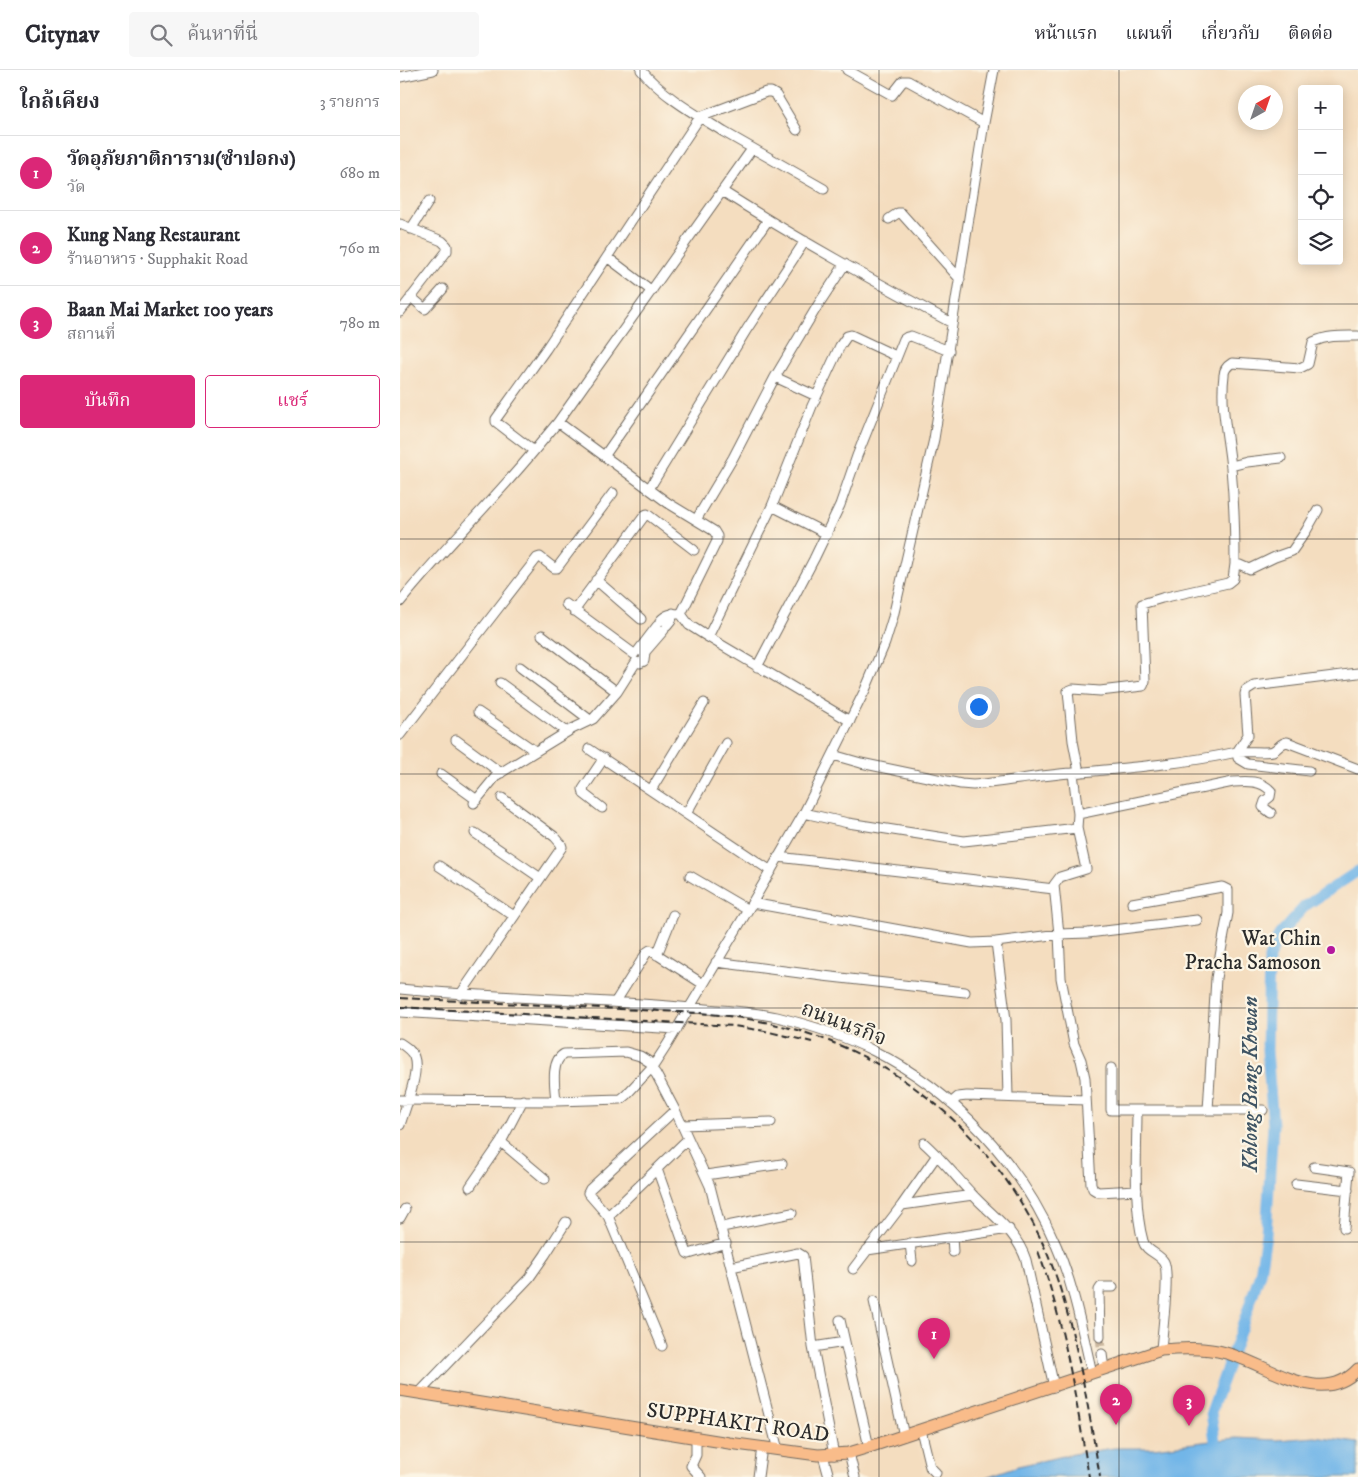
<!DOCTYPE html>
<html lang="th">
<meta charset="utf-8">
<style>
body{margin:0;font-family:"IM FELL DW Pica","Noto Serif Thai",serif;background:#f7f7f7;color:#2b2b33}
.controls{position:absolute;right:15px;top:15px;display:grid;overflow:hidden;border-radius:5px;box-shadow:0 2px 12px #0003}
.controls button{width:45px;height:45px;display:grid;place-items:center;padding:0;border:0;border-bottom:1px solid #e1e1e2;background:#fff;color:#2b2b33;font:25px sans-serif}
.compass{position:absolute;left:838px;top:15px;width:45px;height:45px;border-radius:50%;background:#fff;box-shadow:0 2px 12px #0003;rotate:40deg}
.you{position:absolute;left:578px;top:636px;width:18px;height:18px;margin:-12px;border:4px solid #fff;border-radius:50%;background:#1a73e8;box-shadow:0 0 0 8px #1a73e833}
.badge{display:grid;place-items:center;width:32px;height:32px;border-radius:50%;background:#db2777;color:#fff;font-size:16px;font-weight:700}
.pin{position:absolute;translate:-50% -41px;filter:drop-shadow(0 1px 2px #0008)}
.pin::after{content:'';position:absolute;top:26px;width:18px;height:15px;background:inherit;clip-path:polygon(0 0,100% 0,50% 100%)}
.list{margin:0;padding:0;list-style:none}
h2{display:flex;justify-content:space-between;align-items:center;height:65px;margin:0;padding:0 20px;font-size:21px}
h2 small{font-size:16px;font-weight:400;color:#7c7c81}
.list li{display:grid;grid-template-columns:32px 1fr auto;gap:15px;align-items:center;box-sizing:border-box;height:75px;padding:0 20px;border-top:1px solid #e1e1e2}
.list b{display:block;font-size:19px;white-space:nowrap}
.list p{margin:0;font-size:16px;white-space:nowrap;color:#7c7c81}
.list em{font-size:16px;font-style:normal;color:#7c7c81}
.actions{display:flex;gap:10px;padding:15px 20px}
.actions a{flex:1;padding:11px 0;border:1px solid #db2777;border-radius:5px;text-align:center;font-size:18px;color:#db2777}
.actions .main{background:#db2777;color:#fff}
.icon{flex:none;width:28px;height:28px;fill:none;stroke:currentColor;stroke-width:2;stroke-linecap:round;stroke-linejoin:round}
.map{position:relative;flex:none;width:958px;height:1407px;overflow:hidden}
header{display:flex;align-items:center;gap:30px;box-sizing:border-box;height:70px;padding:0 25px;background:#fff;border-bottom:1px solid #e1e1e2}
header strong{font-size:24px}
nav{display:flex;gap:28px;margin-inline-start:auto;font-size:18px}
.search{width:350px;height:45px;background:#f7f7f7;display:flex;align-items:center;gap:12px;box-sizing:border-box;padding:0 18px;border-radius:5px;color:#7c7c81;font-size:19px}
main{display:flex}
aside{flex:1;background:#fff}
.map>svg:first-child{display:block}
.water{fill:#72b6e8;stroke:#4e708a}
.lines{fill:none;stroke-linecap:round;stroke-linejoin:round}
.river{stroke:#72b6e8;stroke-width:11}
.minor-tunnel{stroke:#ccb9a1;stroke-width:9;stroke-dasharray:9 4.5;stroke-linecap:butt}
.minor-casing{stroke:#71695f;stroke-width:11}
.major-casing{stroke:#71695f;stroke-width:13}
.minor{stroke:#fff;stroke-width:9}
.major{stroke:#f9bc8a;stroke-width:11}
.rail{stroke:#2b2b2b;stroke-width:2;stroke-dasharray:8 4;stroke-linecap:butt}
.grid{fill:none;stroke:#2b2b2b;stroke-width:1;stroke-opacity:0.55}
.poi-dot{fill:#b5179e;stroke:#fcf5e5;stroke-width:2}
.labels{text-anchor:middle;stroke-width:4.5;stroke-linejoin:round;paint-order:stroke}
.poi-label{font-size:21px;fill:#2b2b2b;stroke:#fcf5e5;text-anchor:end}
.street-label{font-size:21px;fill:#2b2b2b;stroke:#fcf5e5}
.water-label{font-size:22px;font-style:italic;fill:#405564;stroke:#fcf5e5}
</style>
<header>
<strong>Citynav</strong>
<div class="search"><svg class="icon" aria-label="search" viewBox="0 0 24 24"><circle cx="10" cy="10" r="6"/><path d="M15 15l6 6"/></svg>ค้นหาที่นี่</div>
<nav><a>หน้าแรก</a><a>แผนที่</a><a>เกี่ยวกับ</a><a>ติดต่อ</a></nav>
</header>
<main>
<aside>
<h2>ใกล้เคียง<small>3 รายการ</small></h2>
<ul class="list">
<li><span class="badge">1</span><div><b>วัดอุภัยภาติการาม(ซำปอกง)</b><p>วัด</p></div><em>680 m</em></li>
<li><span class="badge">2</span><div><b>Kung Nang Restaurant</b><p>ร้านอาหาร · Supphakit Road</p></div><em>760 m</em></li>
<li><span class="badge">3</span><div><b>Baan Mai Market 100 years</b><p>สถานที่</p></div><em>780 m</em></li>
</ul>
<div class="actions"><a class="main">บันทึก</a><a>แชร์</a></div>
</aside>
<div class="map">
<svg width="958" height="1407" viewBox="0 0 958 1407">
<rect width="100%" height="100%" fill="#fcf5e5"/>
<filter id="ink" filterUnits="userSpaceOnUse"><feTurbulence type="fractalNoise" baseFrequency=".02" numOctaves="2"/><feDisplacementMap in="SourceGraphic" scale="10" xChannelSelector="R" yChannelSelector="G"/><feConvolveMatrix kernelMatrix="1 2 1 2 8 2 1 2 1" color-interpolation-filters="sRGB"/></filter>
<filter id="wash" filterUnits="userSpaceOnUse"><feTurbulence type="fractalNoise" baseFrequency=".0096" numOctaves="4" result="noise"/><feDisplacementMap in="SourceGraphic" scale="20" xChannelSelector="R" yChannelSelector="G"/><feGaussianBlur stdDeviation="1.12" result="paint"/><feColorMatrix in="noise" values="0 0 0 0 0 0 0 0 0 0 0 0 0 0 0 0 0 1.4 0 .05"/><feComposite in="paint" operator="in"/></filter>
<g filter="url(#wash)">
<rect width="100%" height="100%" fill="#f4ddbf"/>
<!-- water -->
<path class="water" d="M915,1367L958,1373V1407H586L618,1396L673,1384L714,1378H753L836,1368L877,1370Z"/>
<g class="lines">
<!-- river -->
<path class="river" d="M820,1407L811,1342L845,1248L860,1203L866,1164L873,1055L867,980L869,888L879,865L905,836L958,801"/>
</g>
</g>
<g filter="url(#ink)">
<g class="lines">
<!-- minor-tunnel -->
<path class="minor-tunnel" d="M700,1267L702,1284"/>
<!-- minor casing -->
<g class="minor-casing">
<path id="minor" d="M241,0C264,27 295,44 324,62C357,81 391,100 424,119
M447,0L492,25L503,11H508L584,53
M0,7L33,0
M397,60L376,25L371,22H366L300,47L146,279L96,349V352L134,381L158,352L268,433L314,461L317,466V471L281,544L289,555L308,567L450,651
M322,121C397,169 474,211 552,253
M489,149L498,143H501L560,209
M0,154L42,171L47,176V181L0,242
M11,159L29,131
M207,187L252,221
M11,227L25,239L43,219
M375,307L416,326
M158,352L352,79
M205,385L368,150
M831,396L847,392L881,388
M249,419L347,259L405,171
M372,436L427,464
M296,450L333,388L375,307L418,235L445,194
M835,494C835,462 834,430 831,398C828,367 820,336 824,305C824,300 827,296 832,293L900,298L908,294L913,272C928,265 942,266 958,266
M196,510L241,549
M0,532C42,480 91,433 134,381
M166,534L234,584
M174,541L245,445L247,444L294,480
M260,551C266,544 272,543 281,544
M267,556L271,551L273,543
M142,565L217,622
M308,567L372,436L412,336L440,276L447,266L451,265L496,286
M238,581L257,556
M236,592L240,593L244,591L245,582L264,560
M120,597L190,650
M357,597L414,489L440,435L457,386L504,269L507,267L511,266L549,281
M100,613L167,662
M78,642L135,681
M0,665L137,488L140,487L154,498H157L213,423
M56,670L101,703
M189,679L371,801
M433,685L461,693L561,714L573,715C606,712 639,705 672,703C727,698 782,694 837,682L848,665L845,625L846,621L854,616L958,603
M909,701L848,694L838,688L837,682C845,681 869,683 873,681C879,678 880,673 887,672L958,699
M679,702L673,671L668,621L673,619L700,621L743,616L745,611L742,534L762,528L828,513L833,509L835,494L841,495L850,499L875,487L892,481L906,461L918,440
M673,703L678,744L677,758L686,799L660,807L654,815L659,864L661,908L674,974L681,990L685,1008L691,1114L693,1119L698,1122L737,1120
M41,704L77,730
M251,720L304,633
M74,733L97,705L172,659L193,649L217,622L236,592
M202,738L184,724L183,719L204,688
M404,743L448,753L564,771L677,758
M286,744L326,673
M678,744L833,712C847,711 861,710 871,721L870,727L865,731L863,737L871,743
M75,763L139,807
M378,787L654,819
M39,796L114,846
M290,806L348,840
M352,833L572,873L596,872L659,864L688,863L797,850
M732,833L822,817L828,820V843L816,908L808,1040
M596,872L606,950L608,1027
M257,885L273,845
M316,892L423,906L565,922
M0,919C93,928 187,929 280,937C312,940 346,940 377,947C410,955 444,966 474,981C554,1021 621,1093 656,1175C674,1216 682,1260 692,1303
M60,925L162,777L161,774L155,767L102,728
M216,931L247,882L250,880L303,914
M0,942L277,959
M0,973C6,977 12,981 14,987C20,1003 5,1038 0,1055
M251,998L256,1004L275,1040L310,1116L378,1380
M711,998V1040H737
M0,1030L156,1031L221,1029L226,1025L254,995L267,975L348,840L404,743L465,620L485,573L493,547L534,369L584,53L594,0
M156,1031C155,1018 150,991 164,984L226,982L240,986L254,995
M551,1033L558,1027L567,1026L686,1030
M282,1055L371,1052
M101,1072L145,1109
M524,1073C542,1089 556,1107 572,1124C592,1146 616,1160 626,1190L654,1317
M914,1097L949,1102L944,1158
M257,1099L287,1183L289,1184L326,1173
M306,1105L382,1094
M896,1114L948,1120
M70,1117L101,1072L123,1030
M502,1135L573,1125
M208,1146L288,1069
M0,1148L5,1139
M322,1157L392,1143
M552,1167L553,1182
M510,1173L512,1191
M467,1180L609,1159
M331,1197L398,1183L403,1186L413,1277L434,1385
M453,1199L502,1135L537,1085
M474,1231L504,1366
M700,1267L699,1220L701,1217H713
M445,1272L469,1377
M262,1276L208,1146L188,1123L190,1119L275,1040
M413,1277L445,1272L440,1250
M761,1280C762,1264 770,1203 764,1192C759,1183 746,1182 743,1171C733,1135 737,1079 737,1040H863
M702,1284L704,1299
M19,1323L129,1208L145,1185L166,1152
M521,1360L530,1397L536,1403
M296,1367V1385L291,1396L301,1407
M449,1383L455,1407
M423,1385L429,1407
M358,1407L362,1377"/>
</g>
<!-- major casing -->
<g class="major-casing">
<path id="major" d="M0,1320L329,1373L418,1385L449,1383L469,1377L761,1280C783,1278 805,1277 826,1283C868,1294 921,1339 958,1299"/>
</g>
<!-- minor -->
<use href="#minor" class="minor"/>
<!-- major -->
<use href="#major" class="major"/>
<!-- rail -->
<path class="rail" d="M0,928L300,943C331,946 362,950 393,959C518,994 619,1092 659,1215C679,1278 689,1342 700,1407
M0,937L334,956L365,961L412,972
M638,1181C665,1254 676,1330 689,1407"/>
</g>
</g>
<!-- grid -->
<path class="grid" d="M240,0V1407M479,0V1407M719,0V1407M0,234H958M0,469H958M0,704H958M0,938H958M0,1172H958"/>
<!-- markers -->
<circle class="poi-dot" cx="931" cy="880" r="5"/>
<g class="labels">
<!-- poi labels -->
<g class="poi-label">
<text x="921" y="875">Wat Chin<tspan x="921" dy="24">Pracha Samoson</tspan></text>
</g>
<!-- street labels -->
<g class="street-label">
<text transform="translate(444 953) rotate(21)" y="7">ถนนนรกิจ</text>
<text transform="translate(338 1352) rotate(8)" y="7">SUPPHAKIT ROAD</text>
</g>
<!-- water labels -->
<g class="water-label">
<text transform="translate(849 1014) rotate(-90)" y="8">Khlong Bang Khwan</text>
</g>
</g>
</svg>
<div class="controls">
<button>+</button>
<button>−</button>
<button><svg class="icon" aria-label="locate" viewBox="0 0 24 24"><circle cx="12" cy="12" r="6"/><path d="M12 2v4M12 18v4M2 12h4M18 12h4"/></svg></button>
<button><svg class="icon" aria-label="layers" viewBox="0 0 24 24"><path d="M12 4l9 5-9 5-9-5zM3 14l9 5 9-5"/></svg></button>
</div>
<svg class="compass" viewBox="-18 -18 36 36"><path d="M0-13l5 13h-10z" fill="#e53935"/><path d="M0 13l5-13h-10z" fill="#7c7c81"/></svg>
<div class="you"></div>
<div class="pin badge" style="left:534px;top:1289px">1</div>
<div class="pin badge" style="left:716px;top:1355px">2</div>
<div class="pin badge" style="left:789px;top:1356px">3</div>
</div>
</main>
